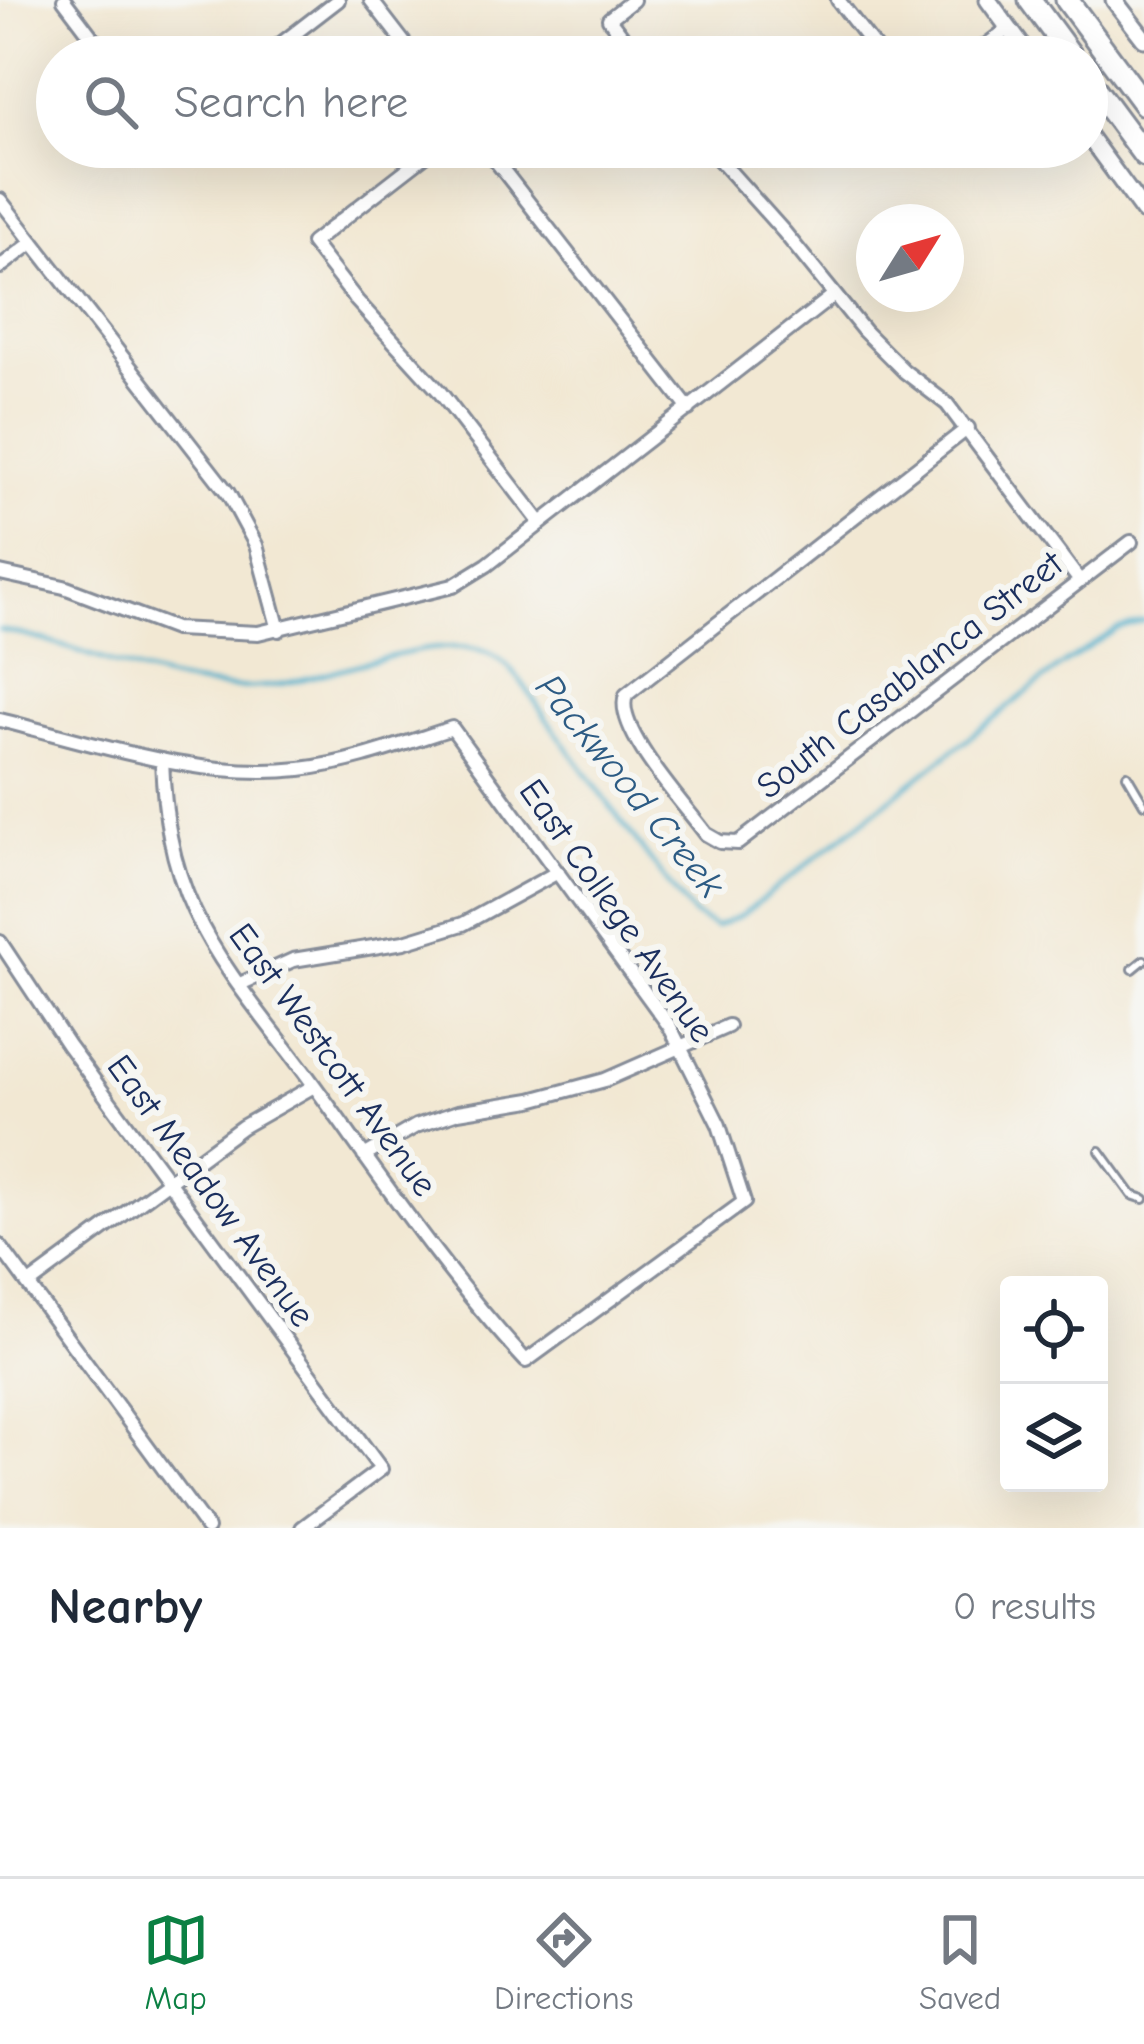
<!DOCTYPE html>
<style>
body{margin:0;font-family:"Comic Neue",sans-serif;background:#f6f6f7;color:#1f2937}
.controls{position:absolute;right:36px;bottom:36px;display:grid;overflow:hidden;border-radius:12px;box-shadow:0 12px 48px #0002}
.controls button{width:108px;height:108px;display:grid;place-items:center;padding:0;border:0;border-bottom:3px solid #e0e1e3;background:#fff;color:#1f2937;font:60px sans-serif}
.compass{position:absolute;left:856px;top:204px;width:108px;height:108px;border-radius:50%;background:#fff;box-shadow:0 12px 48px #0002;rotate:53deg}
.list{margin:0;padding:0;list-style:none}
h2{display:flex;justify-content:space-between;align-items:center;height:156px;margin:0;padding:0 48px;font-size:51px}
h2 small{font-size:39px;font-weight:400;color:#747a83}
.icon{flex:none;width:66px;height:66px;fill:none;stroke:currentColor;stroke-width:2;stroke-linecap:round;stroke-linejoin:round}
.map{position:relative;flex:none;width:1144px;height:1528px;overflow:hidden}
.search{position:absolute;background:#fff;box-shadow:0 12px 48px #0002;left:36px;right:36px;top:36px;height:132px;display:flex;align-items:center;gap:30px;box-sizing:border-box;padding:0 42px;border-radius:66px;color:#747a83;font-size:45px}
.sheet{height:348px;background:#fff}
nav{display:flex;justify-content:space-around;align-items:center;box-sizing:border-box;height:168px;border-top:3px solid #e0e1e3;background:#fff;font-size:33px;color:#747a83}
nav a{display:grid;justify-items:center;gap:6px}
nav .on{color:#0b8043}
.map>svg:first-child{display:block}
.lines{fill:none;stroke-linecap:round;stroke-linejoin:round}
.stream{stroke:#4baeca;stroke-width:4.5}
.service-casing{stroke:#868c98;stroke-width:12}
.minor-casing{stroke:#868c98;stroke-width:18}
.tertiary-casing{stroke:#868c98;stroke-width:21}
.motorway-casing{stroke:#868c98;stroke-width:27}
.service{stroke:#fff;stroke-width:6}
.minor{stroke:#fff;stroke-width:12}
.tertiary{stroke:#fff;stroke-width:15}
.motorway{stroke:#fff;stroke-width:21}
.labels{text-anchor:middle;stroke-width:12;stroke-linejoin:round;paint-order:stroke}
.street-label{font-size:36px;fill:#1b2f5e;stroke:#f6f6f2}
.water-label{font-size:39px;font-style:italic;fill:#2c5b84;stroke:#f6f6f2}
</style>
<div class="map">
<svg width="1144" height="1528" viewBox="0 0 1144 1528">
<rect width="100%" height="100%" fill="#f6f6f2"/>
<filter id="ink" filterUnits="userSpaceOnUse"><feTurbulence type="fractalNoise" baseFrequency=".00833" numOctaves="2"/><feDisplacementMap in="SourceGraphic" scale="24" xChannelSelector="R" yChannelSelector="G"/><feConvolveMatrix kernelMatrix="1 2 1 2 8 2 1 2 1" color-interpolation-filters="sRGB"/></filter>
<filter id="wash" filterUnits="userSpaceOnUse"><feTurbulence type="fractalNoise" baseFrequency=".004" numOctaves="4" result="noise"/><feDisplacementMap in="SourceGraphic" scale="48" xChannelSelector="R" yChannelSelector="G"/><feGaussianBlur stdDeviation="2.7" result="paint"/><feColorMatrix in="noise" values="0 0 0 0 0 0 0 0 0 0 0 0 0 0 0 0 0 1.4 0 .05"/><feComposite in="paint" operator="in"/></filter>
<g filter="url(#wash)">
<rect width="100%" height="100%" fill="#f2e8d3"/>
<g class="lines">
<!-- stream -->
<path class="stream" d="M0,630C92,647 159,693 258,687C317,684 439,628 491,654C516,666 534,702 550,724C597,787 643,853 693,915L715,927L742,915L1062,665L1117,629L1144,621"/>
</g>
</g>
<g filter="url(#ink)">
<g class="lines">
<!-- service casing -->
<g class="service-casing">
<path id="service" d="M1127,775L1144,804
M1133,969L1144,960
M1100,1151L1132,1195L1144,1199"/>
</g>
<!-- minor casing -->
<g class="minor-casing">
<path id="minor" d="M64,0L107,57
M371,0L415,57
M633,0L609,19L638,57
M838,0L882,57
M264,57L338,0
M971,57L1009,28
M436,147L312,243L357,301L439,391L540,522
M485,147L689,409
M708,147L784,232L864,331L904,371L947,404L1079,580
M0,200L228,493L256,545L279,630
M0,267L33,242
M968,428L626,695C613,728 685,805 706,834L720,842L738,843L1131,542
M0,573L64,587L175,629L258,633L453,586L487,565L834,295
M0,720C97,744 199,780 300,769C352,763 402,744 452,728L670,1027L719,1125L744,1202L526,1361C445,1274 378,1173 308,1077C269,1024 222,971 194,911C171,862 164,813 162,760
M0,942L68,1045L381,1469L302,1528
M240,984L293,960L404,942L463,924L558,872
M364,1156L416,1126L458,1112L531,1100L605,1080L728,1026
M0,1246L207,1528
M29,1284L242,1127L314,1086"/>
</g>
<!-- tertiary casing -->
<g class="tertiary-casing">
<path id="tertiary" d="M988,0L1030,57
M1114,0L1144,39
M1087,134L1144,212"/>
</g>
<!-- motorway casing -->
<g class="motorway-casing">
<path id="motorway" d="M1030,0L1072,57
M1067,0L1144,104
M1087,78L1144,155"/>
</g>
<!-- service -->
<use href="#service" class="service"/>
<!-- minor -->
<use href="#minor" class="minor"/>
<!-- tertiary -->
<use href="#tertiary" class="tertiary"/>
<!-- motorway -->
<use href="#motorway" class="motorway"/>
</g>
</g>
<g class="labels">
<!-- street labels -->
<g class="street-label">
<text transform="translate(909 674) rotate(-38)" y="13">South Casablanca Street</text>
<text transform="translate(618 910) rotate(55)" y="13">East College Avenue</text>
<text transform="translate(334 1059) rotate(54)" y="13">East Westcott Avenue</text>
<text transform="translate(212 1190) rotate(54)" y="13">East Meadow Avenue</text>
</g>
<!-- water labels -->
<g class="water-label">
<text transform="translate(631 785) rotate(51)" y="14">Packwood Creek</text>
</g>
</g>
</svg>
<div class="controls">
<button><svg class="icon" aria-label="locate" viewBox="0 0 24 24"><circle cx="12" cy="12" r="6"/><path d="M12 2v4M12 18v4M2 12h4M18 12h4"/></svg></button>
<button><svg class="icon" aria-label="layers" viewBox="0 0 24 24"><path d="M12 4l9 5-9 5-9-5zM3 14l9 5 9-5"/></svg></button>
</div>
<svg class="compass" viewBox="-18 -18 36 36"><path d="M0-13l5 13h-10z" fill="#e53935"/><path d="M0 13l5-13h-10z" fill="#747a83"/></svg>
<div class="search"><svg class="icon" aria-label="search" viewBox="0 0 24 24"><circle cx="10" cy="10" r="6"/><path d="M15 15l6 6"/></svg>Search here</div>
</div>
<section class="sheet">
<h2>Nearby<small>0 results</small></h2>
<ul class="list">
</ul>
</section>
<nav>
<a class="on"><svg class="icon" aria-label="map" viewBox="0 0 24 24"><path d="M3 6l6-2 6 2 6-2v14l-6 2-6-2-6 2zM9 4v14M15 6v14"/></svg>Map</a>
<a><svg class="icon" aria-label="directions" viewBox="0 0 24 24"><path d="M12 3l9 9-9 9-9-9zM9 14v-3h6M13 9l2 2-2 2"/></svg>Directions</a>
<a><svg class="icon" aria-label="saved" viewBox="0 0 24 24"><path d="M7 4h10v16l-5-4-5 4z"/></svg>Saved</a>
</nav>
